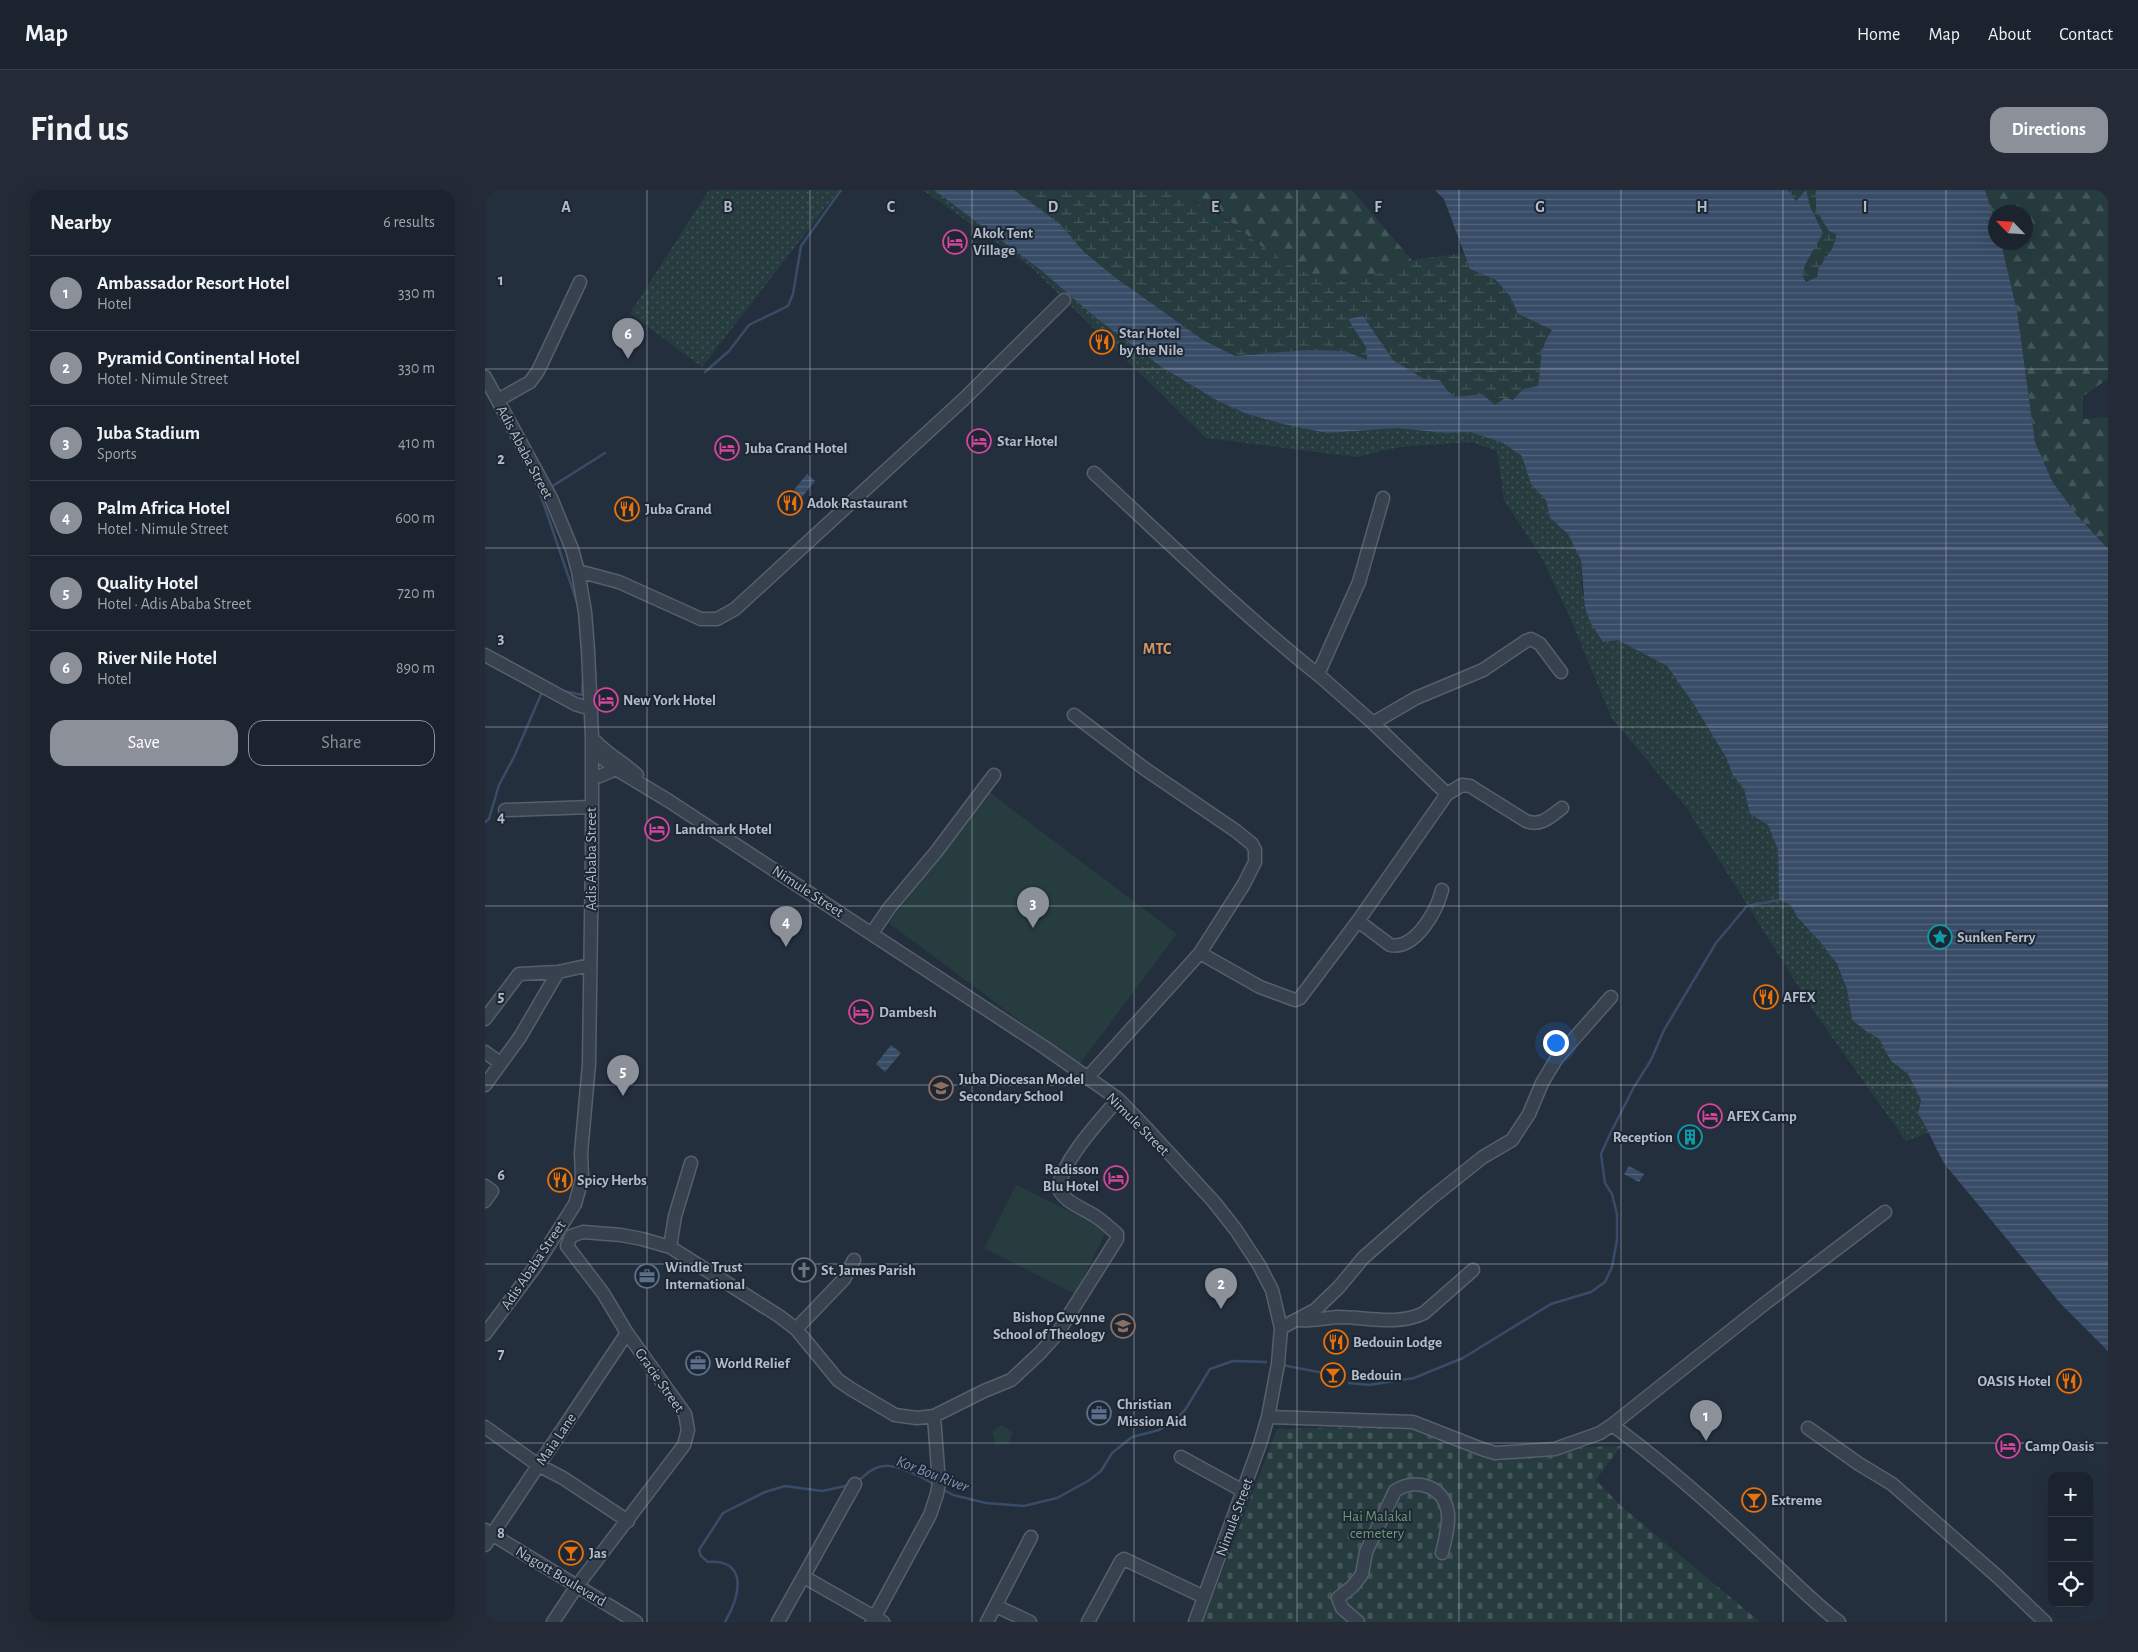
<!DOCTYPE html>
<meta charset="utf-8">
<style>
body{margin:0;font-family:"Alegreya Sans",sans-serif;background:#242b36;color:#f1f3f6}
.controls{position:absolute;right:15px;bottom:15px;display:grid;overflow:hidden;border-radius:10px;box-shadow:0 5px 20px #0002}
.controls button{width:45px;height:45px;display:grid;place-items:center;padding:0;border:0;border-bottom:1px solid #39404a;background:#1b232e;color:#f1f3f6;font:25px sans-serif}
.compass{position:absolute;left:1503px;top:15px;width:45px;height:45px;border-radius:50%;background:#1b232e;box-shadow:0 5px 20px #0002;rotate:295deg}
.you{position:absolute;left:1070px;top:852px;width:18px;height:18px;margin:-12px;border:4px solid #fff;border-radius:50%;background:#1a73e8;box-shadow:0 0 0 8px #1a73e833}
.badge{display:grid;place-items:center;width:32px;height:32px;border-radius:50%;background:#8c9099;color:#fff;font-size:16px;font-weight:700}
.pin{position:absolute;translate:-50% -41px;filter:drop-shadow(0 1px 2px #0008)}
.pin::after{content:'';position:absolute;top:26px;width:18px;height:15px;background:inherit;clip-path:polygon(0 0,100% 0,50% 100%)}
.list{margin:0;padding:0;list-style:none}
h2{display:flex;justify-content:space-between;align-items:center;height:65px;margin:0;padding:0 20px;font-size:21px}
h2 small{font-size:16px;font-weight:400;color:#a0a4aa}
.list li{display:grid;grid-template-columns:32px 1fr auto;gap:15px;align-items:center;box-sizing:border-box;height:75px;padding:0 20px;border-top:1px solid #39404a}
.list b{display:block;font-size:19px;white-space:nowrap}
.list p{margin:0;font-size:16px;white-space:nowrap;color:#a0a4aa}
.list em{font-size:16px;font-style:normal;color:#a0a4aa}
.actions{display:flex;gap:10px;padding:15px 20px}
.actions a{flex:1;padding:11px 0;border:1px solid #8c9099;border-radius:15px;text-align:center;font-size:18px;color:#8c9099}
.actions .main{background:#8c9099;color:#fff}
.icon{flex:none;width:28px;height:28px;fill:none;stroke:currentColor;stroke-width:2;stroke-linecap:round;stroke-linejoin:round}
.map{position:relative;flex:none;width:1623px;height:1432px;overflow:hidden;border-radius:15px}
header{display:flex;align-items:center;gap:30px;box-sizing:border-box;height:70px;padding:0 25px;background:#1b232e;border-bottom:1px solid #39404a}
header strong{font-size:24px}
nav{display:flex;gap:28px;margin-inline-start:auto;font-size:18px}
.intro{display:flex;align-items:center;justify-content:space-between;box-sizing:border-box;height:120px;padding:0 30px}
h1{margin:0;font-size:35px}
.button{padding:12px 22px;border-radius:15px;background:#8c9099;color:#fff;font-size:18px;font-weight:700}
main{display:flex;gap:30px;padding:0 30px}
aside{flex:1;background:#1b232e;border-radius:15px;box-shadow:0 5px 20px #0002}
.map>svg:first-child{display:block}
.grass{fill:url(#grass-dots)}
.forest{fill:url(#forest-firs)}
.wetland{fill:url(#wetland-marsh)}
.cemetery{fill:url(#cemetery-stones)}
.pitch{fill:#263c3f}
.water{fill:url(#water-rules)}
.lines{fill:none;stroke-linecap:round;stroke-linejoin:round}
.stream{stroke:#394c67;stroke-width:2.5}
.minor-casing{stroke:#565f6c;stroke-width:15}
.minor{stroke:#38414e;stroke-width:12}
.grid{fill:none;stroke:#b4bcc9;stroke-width:1;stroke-opacity:0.55}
.labels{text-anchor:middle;stroke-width:4;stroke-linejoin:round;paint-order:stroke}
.poi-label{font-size:15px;font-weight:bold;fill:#b4bcc9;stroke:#1d2633;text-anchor:start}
.street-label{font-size:15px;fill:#b4bcc9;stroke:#1d2633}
.park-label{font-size:15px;fill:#6b9a76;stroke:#1d2633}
.neighbourhood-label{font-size:16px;font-weight:bold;fill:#d59563;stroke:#1d2633}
.water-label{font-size:16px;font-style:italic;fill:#7c92b1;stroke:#1d2633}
.grid-label{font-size:16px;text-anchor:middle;font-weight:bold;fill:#b4bcc9;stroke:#1d2633;stroke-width:4;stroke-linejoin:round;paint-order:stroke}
</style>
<header>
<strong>Map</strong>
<nav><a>Home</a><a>Map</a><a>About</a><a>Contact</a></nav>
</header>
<div class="intro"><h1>Find us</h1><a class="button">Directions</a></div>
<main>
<aside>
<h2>Nearby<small>6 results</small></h2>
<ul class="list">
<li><span class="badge">1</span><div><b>Ambassador Resort Hotel</b><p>Hotel</p></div><em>330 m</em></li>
<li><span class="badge">2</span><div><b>Pyramid Continental Hotel</b><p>Hotel · Nimule Street</p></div><em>330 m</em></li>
<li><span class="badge">3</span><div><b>Juba Stadium</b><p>Sports</p></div><em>410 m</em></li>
<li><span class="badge">4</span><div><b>Palm Africa Hotel</b><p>Hotel · Nimule Street</p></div><em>600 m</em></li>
<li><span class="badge">5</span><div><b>Quality Hotel</b><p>Hotel · Adis Ababa Street</p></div><em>720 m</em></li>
<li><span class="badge">6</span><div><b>River Nile Hotel</b><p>Hotel</p></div><em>890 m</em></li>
</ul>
<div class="actions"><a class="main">Save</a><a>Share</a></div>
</aside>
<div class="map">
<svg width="1623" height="1432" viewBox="0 0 1623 1432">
<defs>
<pattern id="grass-dots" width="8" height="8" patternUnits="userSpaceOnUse" patternTransform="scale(1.25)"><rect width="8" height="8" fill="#263c3f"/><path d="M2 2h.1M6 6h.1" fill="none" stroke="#435659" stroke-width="1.8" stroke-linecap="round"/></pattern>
<pattern id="forest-firs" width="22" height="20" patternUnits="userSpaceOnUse" patternTransform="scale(1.25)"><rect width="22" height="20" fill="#263c3f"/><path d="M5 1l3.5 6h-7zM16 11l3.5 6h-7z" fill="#435659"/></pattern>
<pattern id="wetland-marsh" width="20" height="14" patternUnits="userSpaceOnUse" patternTransform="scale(1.25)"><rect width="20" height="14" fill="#263c3f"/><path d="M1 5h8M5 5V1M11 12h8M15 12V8" fill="none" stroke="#435659"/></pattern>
<pattern id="cemetery-stones" width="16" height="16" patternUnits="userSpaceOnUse" patternTransform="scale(1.25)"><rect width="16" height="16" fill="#263c3f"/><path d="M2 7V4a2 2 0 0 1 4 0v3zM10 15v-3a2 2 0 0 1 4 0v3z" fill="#435659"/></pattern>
<pattern id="water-rules" width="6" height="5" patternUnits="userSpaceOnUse" patternTransform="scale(1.25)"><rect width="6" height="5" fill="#394c67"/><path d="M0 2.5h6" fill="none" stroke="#53647b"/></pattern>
</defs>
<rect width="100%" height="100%" fill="#242f3e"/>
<!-- grass -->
<path class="grass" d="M224,0H354L217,177L145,123Z
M438,0H449L462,9L557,81L611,128L675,176L733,211L762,224L798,234L842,243L911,238L961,243L985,242L1018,253L1038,266L1046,293L1061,310L1065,328L1083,344L1096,370L1097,402L1133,450L1182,476L1208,513L1242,569L1247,584L1259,599L1265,624L1283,635L1293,660L1294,710L1307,716L1312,727L1336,753L1352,774L1362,799L1367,830L1381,841L1394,849L1406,871L1423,884L1436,910L1433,924L1445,942L1421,951L1332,826L1201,617L1126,527L1084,425L1058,370L1019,310L1012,261L986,252L915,257L871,267L721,248L546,77Z"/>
<!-- forest -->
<path class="forest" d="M691,0H867L927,70C897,83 863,97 830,87C800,79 772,52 747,33C729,21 709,11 691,0Z
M1500,0H1623V189L1598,206V229L1623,227V359L1590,323L1567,291L1550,252L1532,121L1516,53L1540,52V22H1510V32Z"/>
<!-- wetland -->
<path class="wetland" d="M529,0H691L744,32L797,71L830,87L856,91L884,87L927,70L979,63L985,79L1011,90L1025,106L1033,124L1067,140C1053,157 1057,175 1053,196L1038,199L1028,210L1010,215L984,205L970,207L961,199L955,190H939L908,170L877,126L864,129L882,159V170L823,160L750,166L718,150L631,88L599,62L575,34Z
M1303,0H1331V20L1351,44C1350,64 1344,62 1335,76C1333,78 1333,83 1332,87L1321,92L1317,85L1325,63L1338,43L1325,16L1321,1L1311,11Z"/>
<!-- cemetery -->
<path class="cemetery" d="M920,1236L999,1265L1024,1268L1062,1267L1099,1257L1136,1256L1111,1290L1136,1316L1275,1432H718L792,1239Z"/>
<!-- pitch -->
<path class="pitch" d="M503,601L692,744L594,875L404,733Z
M531,995L622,1040L590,1104L499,1058Z
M517,1235L528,1243L523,1254L511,1255L507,1241Z"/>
<!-- water -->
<path class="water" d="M449,0H529L575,34L599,62L631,88L718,150L750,166L823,160L860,161L882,170V159L863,129L878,126L908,170L939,189L955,190L961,199L970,207L997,204L1010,215L1020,208L1028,210L1038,199L1053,196C1057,174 1053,159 1067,140L1033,124L1025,106L1011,90L985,79L959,9L950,0H1303L1311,11L1321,0L1325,16L1338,43C1331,57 1321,69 1317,85L1321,92L1332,87C1333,83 1332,79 1335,76C1343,64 1350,59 1351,44L1344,41L1331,20V0H1500L1510,32V52L1516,53L1532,121L1550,252L1567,291L1590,323L1623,359V1161L1576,1114L1461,976C1450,959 1445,941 1433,924L1436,910L1423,884L1406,871L1394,849L1381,841L1367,830L1362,799L1352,774L1336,753L1312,727L1307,716L1294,710L1293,660L1283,635L1265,624L1259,599L1247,584L1242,569L1208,513L1182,476L1133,450L1118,452L1105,432L1100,418L1096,370L1083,344L1065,328L1061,310L1046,294L1037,266L1018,253L985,242L961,243L911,238L842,243L798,234L762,224L733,211L675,176L611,128L557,81Z
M322,284L330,291L317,307L309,300Z
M406,855L416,863L400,882L391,874Z
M1144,976L1159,984L1154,992L1139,984Z"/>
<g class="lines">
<!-- stream -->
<path class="stream" d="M220,182L244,161L264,135L303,116L308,104L316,56L356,0
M66,297L120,263
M54,300L92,412
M79,501L97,505L98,487
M0,632L4,629L14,595L29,567L57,502
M797,1175L844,1184L857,1189
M864,1193L884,1195L929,1188L978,1168L1066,1114L1106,1102L1120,1092L1127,1077L1132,1050V1024L1127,1004L1120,993L1116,964L1126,942L1149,897L1166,870L1179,840L1231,753L1262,716L1294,710
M372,1292C380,1285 388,1277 399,1276C412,1274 439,1288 450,1295
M457,1299L468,1305L501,1313L539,1316L572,1308L603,1291L616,1281L627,1263L647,1247L674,1240L689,1231L700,1220L725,1179L748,1171L781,1172
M240,1432C254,1408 265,1369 223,1372L216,1366L214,1360L238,1323L280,1302L300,1296L337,1301L365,1295"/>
<!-- minor casing -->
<g class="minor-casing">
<path id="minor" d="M0,187L66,308L87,359L93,381L100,422L103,460L107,547V661L104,874L96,963L97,989L90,1014L50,1077L0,1144
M13,210L45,192L53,181L95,92
M609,283C683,352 756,423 836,487
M93,381L134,392L216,429H232L250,419L479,209L579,110
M0,465L90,514L106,519
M589,525L660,579L751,641L767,654L770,660V672L759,694L715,763L603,887
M888,533L931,508L998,480L1041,451L1046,449L1055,454L1076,482
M110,551C122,564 139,573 152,585
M107,560L131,579L184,611L559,857L633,909L663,940L729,1012L751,1040L774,1075L787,1100L796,1138L793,1174L783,1227L775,1254L710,1432
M107,585L115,586L131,579
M962,604L977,595L985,596L1041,631C1056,637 1066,626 1077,618
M20,620L106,617
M873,731L905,755C931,760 952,720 957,700
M387,743L405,717L451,662L509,585
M715,763L775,797L810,810L815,808L873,731L962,604L888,533L836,487L834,482L874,392L898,308
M0,829L34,784L73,782L105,775
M0,862L15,873
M0,895L35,847L73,782
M0,996L7,1001L0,1011
M185,1057L190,1026L206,973
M814,1130C827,1131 840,1128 853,1127C881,1127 913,1136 939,1123L988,1080
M796,1138L830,1120L854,1097L878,1068L944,1010L998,967L1027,950L1044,924L1057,893L1072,868L1126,807
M311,1139L359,1089L369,1070
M783,1227L928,1232L997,1259L1010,1263L1070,1259L1115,1243L1127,1235L1278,1115L1400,1022
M1127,1235C1181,1274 1232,1320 1281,1366C1305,1388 1328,1412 1354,1432
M0,1237L53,1275L78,1288L143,1331
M1323,1238L1374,1274L1407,1294L1513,1387L1560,1432
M696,1267L758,1301
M0,1340L151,1432
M0,1355L142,1143
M319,1387L398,1432
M511,1416L545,1432
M68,1432L92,1396L199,1255L203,1240L200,1224L142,1143L118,1103L82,1056L86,1046L98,1042L136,1045L157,1049L185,1057L294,1126L311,1139L353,1190L366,1199L410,1225L432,1228L449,1226L499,1201L526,1190L555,1163L572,1144L632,1049V1044C625,1038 618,1031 610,1026C598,1018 578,1012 573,997C581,966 613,933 633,909
M293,1432L370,1294
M387,1432L445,1325L452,1304L454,1293L449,1226
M502,1432L546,1347
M603,1432L636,1371L639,1369L719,1407
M873,1432L857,1418L853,1408L868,1396L877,1384L881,1362L910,1301C931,1287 960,1296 963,1324C964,1336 960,1351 957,1363"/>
</g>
<!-- minor -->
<use href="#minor" class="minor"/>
</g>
<!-- grid -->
<path class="grid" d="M162,0V1432M325,0V1432M487,0V1432M649,0V1432M812,0V1432M974,0V1432M1136,0V1432M1298,0V1432M1461,0V1432M0,179H1623M0,358H1623M0,537H1623M0,716H1623M0,895H1623M0,1074H1623M0,1253H1623"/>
<!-- icons -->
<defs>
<g id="hotel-ring" transform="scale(1.25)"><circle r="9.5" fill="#1d2633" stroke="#d1479c" stroke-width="1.5"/><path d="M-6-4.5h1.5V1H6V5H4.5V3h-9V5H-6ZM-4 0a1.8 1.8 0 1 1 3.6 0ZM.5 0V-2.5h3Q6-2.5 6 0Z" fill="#d1479c"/></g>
<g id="restaurant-ring" transform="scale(1.25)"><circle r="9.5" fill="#1d2633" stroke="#e8710a" stroke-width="1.5"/><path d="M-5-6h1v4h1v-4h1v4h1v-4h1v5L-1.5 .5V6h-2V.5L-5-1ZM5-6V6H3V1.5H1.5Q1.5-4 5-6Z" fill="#e8710a"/></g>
<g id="sight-ring" transform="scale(1.25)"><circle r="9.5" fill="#1d2633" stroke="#0f9aa8" stroke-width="1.5"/><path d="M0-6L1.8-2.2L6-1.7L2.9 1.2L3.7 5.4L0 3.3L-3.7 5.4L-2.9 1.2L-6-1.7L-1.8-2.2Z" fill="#0f9aa8"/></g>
<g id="school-ring" transform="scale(1.25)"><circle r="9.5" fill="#1d2633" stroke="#8d6e63" stroke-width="1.5"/><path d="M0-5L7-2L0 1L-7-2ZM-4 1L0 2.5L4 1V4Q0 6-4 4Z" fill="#8d6e63"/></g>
<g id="building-ring" transform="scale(1.25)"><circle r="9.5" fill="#1d2633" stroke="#0f9aa8" stroke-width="1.5"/><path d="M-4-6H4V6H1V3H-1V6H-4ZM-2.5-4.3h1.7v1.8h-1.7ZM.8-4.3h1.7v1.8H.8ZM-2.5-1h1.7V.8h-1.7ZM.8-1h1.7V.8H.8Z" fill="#0f9aa8"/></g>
<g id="church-ring" transform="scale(1.25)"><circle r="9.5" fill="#1d2633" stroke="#6b7280" stroke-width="1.5"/><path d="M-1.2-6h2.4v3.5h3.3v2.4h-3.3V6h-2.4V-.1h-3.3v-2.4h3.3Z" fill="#6b7280"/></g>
<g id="office-ring" transform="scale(1.25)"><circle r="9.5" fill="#1d2633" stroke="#5c6f8a" stroke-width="1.5"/><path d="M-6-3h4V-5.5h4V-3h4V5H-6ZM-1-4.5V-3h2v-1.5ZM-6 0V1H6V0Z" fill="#5c6f8a"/></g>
<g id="university-ring" transform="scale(1.25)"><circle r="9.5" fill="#1d2633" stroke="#8d6e63" stroke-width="1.5"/><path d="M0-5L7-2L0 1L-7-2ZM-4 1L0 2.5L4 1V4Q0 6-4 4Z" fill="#8d6e63"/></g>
<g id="bar-ring" transform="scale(1.25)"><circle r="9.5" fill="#1d2633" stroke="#e8710a" stroke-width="1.5"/><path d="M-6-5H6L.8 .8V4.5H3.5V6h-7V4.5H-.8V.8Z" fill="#e8710a"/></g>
</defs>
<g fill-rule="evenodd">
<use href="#hotel-ring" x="470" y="52"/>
<use href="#restaurant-ring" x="617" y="152"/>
<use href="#hotel-ring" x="494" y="251"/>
<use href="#hotel-ring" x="242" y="258"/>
<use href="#restaurant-ring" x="305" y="313"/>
<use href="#restaurant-ring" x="142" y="319"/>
<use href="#hotel-ring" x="121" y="510"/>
<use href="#hotel-ring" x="172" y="639"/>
<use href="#sight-ring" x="1455" y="747"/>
<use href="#restaurant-ring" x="1281" y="807"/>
<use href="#hotel-ring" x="376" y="822"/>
<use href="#school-ring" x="456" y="898"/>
<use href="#hotel-ring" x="1225" y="926"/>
<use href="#building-ring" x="1205" y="947"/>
<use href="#hotel-ring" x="631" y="988"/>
<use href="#restaurant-ring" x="75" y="990"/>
<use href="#church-ring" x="319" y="1080"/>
<use href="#office-ring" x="162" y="1086"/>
<use href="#university-ring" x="638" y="1136"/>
<use href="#restaurant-ring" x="851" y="1152"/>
<use href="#office-ring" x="213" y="1173"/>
<use href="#bar-ring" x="848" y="1185"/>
<use href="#restaurant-ring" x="1584" y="1191"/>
<use href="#office-ring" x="614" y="1223"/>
<use href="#hotel-ring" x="1523" y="1256"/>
<use href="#bar-ring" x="1269" y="1310"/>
<use href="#bar-ring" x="86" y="1363"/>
</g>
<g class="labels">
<!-- poi labels -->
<g class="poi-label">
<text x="488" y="48">Akok Tent<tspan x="488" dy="17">Village</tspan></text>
<text x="634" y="148">Star Hotel<tspan x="634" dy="17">by the Nile</tspan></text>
<text x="512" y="256">Star Hotel</text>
<text x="260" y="263">Juba Grand Hotel</text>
<text x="322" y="318">Adok Rastaurant</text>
<text x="160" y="324">Juba Grand</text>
<text x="138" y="515">New York Hotel</text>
<text x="190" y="644">Landmark Hotel</text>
<text x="1472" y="752">Sunken Ferry</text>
<text x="1298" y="812">AFEX</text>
<text x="394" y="827">Dambesh</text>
<text x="474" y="894">Juba Diocesan Model<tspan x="474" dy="17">Secondary School</tspan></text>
<text x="1242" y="931">AFEX Camp</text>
<text x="1188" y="952" text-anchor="end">Reception</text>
<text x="614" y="984" text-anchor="end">Radisson<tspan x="614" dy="17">Blu Hotel</tspan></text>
<text x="92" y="995">Spicy Herbs</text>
<text x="180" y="1082">Windle Trust<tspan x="180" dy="17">International</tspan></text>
<text x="336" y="1085">St. James Parish</text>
<text x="620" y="1132" text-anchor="end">Bishop Gwynne<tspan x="620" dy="17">School of Theology</tspan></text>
<text x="868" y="1157">Bedouin Lodge</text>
<text x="230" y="1178">World Relief</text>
<text x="866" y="1190">Bedouin</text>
<text x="1566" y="1196" text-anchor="end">OASIS Hotel</text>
<text x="632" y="1219">Christian<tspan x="632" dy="17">Mission Aid</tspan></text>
<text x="1540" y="1261">Camp Oasis</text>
<text x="1286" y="1315">Extreme</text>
<text x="104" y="1368">Jas</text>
</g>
<!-- street labels -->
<g class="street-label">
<text transform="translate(40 262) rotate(62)" y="5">Adis Ababa Street</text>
<text transform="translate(106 669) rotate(-90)" y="5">Adis Ababa Street</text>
<text transform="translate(323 701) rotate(33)" y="5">Nimule Street</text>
<text transform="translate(653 934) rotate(45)" y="5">Nimule Street</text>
<text transform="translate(48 1075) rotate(-56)" y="5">Adis Ababa Street</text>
<text transform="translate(175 1190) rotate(55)" y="5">Gracie Street</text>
<text transform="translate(71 1249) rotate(-56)" y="5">Maia Lane</text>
<text transform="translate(749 1327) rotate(-70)" y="5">Nimule Street</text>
<text transform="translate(76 1386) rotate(31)" y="5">Nagott Boulevard</text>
</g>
<!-- park labels -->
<g class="park-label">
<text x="892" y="1331">Hai Malakal<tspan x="892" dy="17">cemetery</tspan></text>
</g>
<!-- neighbourhood labels -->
<g class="neighbourhood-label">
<text x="672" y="464">MTC</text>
</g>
<!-- water labels -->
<g class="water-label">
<text transform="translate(448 1283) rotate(21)" y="6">Kor Bou River</text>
</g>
</g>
<g class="grid-label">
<text x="81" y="22">A</text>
<text x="243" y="22">B</text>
<text x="406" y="22">C</text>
<text x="568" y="22">D</text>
<text x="730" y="22">E</text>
<text x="893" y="22">F</text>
<text x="1055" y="22">G</text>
<text x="1217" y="22">H</text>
<text x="1380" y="22">I</text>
<text x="16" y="95">1</text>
<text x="16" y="274">2</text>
<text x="16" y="453">3</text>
<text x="16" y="632">4</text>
<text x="16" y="811">5</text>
<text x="16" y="990">6</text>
<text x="16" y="1169">7</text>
<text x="16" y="1348">8</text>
</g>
</svg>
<div class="controls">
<button>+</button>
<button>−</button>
<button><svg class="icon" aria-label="locate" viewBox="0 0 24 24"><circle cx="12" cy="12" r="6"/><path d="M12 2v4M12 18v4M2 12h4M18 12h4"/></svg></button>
</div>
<svg class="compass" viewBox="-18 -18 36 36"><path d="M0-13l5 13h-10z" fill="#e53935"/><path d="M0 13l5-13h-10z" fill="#a0a4aa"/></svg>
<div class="you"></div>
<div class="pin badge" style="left:1221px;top:1251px">1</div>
<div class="pin badge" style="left:736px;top:1119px">2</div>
<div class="pin badge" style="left:548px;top:738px">3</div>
<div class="pin badge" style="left:301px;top:757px">4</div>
<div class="pin badge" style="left:138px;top:906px">5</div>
<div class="pin badge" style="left:143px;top:169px">6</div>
</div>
</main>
